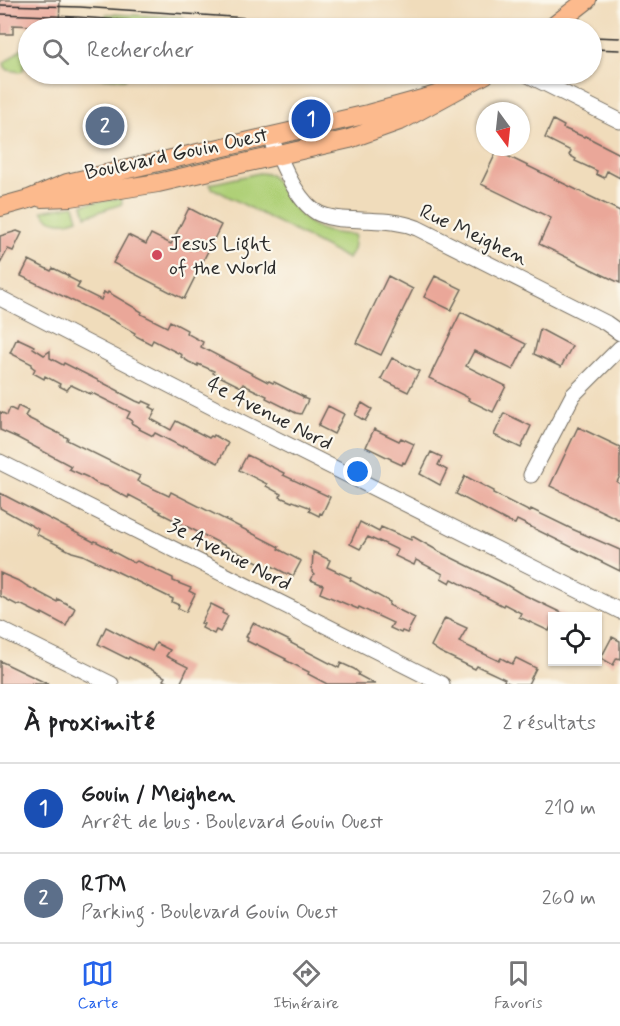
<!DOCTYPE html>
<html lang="fr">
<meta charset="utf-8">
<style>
body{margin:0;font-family:Mynerve,sans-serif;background:#f6f6f6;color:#202124}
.controls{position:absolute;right:18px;bottom:18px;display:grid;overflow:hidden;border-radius:0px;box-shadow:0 2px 4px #0004}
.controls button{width:54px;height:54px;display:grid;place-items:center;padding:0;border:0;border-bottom:2px solid #e0e0e0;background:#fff;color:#202124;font:30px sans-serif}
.compass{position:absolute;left:476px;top:102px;width:54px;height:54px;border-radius:50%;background:#fff;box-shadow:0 2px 4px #0004;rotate:165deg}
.you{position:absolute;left:358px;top:472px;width:21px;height:21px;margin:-15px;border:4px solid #fff;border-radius:50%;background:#1a73e8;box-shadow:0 0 0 9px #1a73e833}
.badge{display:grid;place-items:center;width:39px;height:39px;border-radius:50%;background:#2563eb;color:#fff;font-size:20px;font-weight:700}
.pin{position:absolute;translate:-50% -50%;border:3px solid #fff;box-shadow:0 2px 6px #0006}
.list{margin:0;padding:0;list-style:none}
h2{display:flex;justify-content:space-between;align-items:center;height:78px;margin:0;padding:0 24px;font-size:26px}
h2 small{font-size:20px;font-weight:400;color:#757577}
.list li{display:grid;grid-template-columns:39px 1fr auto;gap:18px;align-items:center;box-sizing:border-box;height:90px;padding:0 24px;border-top:2px solid #e0e0e0}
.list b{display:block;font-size:22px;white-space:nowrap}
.list p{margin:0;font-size:20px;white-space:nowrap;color:#757577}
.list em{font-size:20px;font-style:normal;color:#757577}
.icon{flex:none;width:33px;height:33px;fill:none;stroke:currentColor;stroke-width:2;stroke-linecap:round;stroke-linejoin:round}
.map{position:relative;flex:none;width:620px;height:684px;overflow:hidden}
.search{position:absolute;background:#fff;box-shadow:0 2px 4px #0004;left:18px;right:18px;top:18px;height:66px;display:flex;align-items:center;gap:15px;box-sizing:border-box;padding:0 21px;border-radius:33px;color:#757577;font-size:22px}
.sheet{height:258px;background:#fff}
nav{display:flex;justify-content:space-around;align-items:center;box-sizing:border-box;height:84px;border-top:2px solid #e0e0e0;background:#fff;font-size:16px;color:#757577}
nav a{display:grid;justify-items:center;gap:3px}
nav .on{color:#2563eb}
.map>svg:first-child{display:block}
.green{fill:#afd077;stroke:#6d7e51;stroke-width:1.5}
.building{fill:#eaa799}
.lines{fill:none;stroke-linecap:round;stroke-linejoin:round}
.minor-casing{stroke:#70695d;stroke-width:17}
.major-casing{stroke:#70695d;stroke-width:20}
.minor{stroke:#fff;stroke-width:15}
.major{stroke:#fcba8d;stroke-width:18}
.tram{stroke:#2b2b2b;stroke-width:1.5}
.poi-dot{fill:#d1495b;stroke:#fbf7ec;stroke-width:2}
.labels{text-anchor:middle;stroke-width:4.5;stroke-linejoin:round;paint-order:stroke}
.street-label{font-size:21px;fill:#2b2b2b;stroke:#fbf7ec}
.poi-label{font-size:21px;fill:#2b2b2b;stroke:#fbf7ec;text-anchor:start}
</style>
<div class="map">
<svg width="620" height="684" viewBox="0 0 620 684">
<rect width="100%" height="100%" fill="#fbf7ec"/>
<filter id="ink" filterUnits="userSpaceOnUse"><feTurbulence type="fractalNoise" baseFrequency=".0167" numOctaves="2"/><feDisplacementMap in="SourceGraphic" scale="12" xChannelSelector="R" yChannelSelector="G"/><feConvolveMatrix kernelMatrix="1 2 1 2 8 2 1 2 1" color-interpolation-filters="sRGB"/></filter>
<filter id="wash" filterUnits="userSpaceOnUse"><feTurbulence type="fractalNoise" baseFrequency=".008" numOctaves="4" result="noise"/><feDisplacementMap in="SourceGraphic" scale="24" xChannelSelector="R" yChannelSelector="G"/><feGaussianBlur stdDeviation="1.35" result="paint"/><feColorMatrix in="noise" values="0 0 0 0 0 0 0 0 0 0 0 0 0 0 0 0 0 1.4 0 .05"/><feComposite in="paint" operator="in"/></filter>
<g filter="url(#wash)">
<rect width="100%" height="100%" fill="#f0dcbb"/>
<!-- green -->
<path class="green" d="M107,14L183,17L193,28H101L104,17Z
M26,45L28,46V52L23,70L20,72L8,70L5,67L4,63Z
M89,74L126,75V79L90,77L88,76Z
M259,173L270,174C287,194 298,224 326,231C336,234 346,234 355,235L353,250L348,259L212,188L210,184Z
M121,198L122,204L86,216L83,204Z
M74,205L78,219C66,224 49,224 42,211Z"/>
<g id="blocks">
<!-- building -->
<path class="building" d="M0,0H60L59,27L13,25V34H0Z
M553,120L564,126L563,128L584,137L585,136L620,154V178L607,171L604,178L596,174L597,171L575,161L576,159L569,155L571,151L545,138Z
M497,151L620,211V283L539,244L551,218L481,184Z
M189,208L221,225L184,299L113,263L128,235L146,244L151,234L171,244Z
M17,231L22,233L13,251L8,249L0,264V236Z
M29,260L51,271L53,268L69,276L68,277L80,283L77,288L101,300L104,292L107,294L108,292L142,312L141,314L167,327L170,321L187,330L186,333L203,342L201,347L268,382L269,381L273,383L274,382L304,397L303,398L308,400L301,414L296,413L266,398L267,396L248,387L243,384L241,387L213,373L214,371L198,364V366L189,362L181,357L182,355L153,340L151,344L134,335L135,333L110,319L21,276Z
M388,276L413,289L381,355L356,343Z
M435,276L462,289L451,310L424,297Z
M461,312L526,344L513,370L474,351L466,366L506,386L493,412L468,400L469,398L429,378Z
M540,329L572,346L561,367L534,354Z
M17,338L30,344L34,346L33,348L44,355L50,351V358L63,365L64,363L119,391V392L136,401L141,403L143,401L152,405L150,407L156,410L151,419L171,430L176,421L209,438L211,436L213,437L214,435L228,443L218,463L183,445L182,447L157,434L155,433L153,436L139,429L140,428L131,423L132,421L127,418L130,412L94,394L90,393V394L71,385L67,390L59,386L60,384L45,376L44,379L33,373L35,369L31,366L32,364L10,353Z
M392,358L419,371L408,392L381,379Z
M362,403L372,409L365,421L355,415Z
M18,406L28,411L25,416L28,418L68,438L67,440L140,476L137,481L169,496L171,492L279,547L278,549L301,561L293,576L288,573L287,574L270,565L269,567L245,556L160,513L161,512L129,495L128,498L108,487L97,484L87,477L69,469L71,466L18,438L0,430V412L7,415L10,408L16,411Z
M328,406L344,414L334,434L318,426Z
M504,413L531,426L521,448L494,435Z
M578,427L620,447V476L617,482L620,484V520L550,486Z
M374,429L399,441L401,438L414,444L405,463L403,462L402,465L391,460V459L366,447Z
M431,452L442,457L438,465L447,470L440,485L420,474Z
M247,455L284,473L283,475L330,497L322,514L320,513L319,516L309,511L310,509L309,507L293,501L292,502L280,497L281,494L266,486L267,484L239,470Z
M465,476L494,491L493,493L530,512L531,509L572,529L620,550V571L517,520L515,524L509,522L456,494Z
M0,493L94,542L95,541L111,549L110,550L134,563L137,561L173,578V581L191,588L189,591L195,594L186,612L178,608L179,605L172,602L173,599L83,555L72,552L36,534L38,529L0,508Z
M360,522L379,532L381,527L411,540L412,536L440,552L505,584L520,593L568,616H552V624L549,631L519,617L521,613L504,604L503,606L452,579L450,583L441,578L443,574L416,560L414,565L395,556L398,550L379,541V542L368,537L360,549L350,544Z
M313,552L330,560L327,567L351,578L350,580L390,602L389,605L415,618L407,633L402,631L401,633L390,628L393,623L359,607L358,609L320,593L323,585L311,580L314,574L312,572Z
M0,573L21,582L27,586L57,602L58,599L75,608L66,626L42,613V615L20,604L17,605L0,596Z
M211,604L223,610L222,613L228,616L220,632L216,630L214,634L202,628L204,624L201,623Z
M445,618L467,628L459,642L499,661L501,658L512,664L516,658L536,668L528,684H511L504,681L505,679L477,666L475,669L440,652L431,646Z
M253,623L290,641L289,642L339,668L341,663L354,669L359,673L358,675L375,684H327L308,674L309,672L285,660L286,659L256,644L255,645L247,641L248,638L246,637Z
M106,627L152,651L156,643L170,650L166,656L188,667L180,684H171L163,680L165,677L129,657L128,659L98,644Z
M612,637L620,641V659L617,658L613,665L601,658Z
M0,661L48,684H0Z"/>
</g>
</g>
<g filter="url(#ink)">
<use href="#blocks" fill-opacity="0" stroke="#70695d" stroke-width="1.5"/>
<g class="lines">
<!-- minor casing -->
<g class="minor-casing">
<path id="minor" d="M526,74L620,121
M270,136C281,160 296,203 320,214C333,220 348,219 362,220C381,221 399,221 417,228L606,323L620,333
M0,298L216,409L620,611
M0,462L442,684
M531,475L573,395L620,348
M0,629L111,684"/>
</g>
<!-- major casing -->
<g class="major-casing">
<path id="major" d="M551,28L587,0
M41,198L71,197L158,183L349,139L402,120L486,74
M0,207L29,199L67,183L368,114L426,98L464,86"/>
</g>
<!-- minor -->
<use href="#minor" class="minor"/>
<!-- major -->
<use href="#major" class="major"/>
<!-- tram -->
<path class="tram" d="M0,5L80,7L400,28
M0,14L77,17L241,28
M592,37L620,38
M592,49L620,50"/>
</g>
</g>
<!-- markers -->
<circle class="poi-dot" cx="157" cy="255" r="6"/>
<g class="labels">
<!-- street labels -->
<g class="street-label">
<text transform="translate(176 153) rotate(-12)" y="7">Boulevard Gouin Ouest</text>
<text transform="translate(474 234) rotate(25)" y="7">Rue Meighen</text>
<text transform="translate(270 413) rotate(27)" y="7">4e Avenue Nord</text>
<text transform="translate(230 554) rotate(27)" y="7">3e Avenue Nord</text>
</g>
<!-- poi labels -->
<g class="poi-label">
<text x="169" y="250">Jesus Light<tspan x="169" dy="24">of the World</tspan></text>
</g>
</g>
</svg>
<div class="controls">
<button><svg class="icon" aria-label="locate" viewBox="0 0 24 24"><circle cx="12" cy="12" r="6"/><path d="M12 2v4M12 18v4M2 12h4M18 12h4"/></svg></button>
</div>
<svg class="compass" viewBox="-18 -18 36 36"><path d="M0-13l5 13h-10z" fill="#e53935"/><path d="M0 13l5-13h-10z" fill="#757577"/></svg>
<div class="you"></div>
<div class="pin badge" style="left:311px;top:119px;background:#1a4fb4">1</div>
<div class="pin badge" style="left:105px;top:126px;background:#5c6f8a">2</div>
<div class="search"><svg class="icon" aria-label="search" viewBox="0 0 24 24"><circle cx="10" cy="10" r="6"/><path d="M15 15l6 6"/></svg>Rechercher</div>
</div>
<section class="sheet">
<h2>À proximité<small>2 résultats</small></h2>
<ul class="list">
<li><span class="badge" style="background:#1a4fb4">1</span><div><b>Gouin / Meighen</b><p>Arrêt de bus · Boulevard Gouin Ouest</p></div><em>210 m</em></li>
<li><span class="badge" style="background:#5c6f8a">2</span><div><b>RTM</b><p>Parking · Boulevard Gouin Ouest</p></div><em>260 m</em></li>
</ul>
</section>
<nav>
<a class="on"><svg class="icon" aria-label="map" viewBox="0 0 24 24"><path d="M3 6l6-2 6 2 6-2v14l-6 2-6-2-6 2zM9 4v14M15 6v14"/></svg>Carte</a>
<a><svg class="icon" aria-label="directions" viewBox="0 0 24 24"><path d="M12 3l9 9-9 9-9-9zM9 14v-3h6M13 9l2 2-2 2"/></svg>Itinéraire</a>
<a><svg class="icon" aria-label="saved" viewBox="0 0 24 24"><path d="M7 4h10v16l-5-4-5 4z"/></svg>Favoris</a>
</nav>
